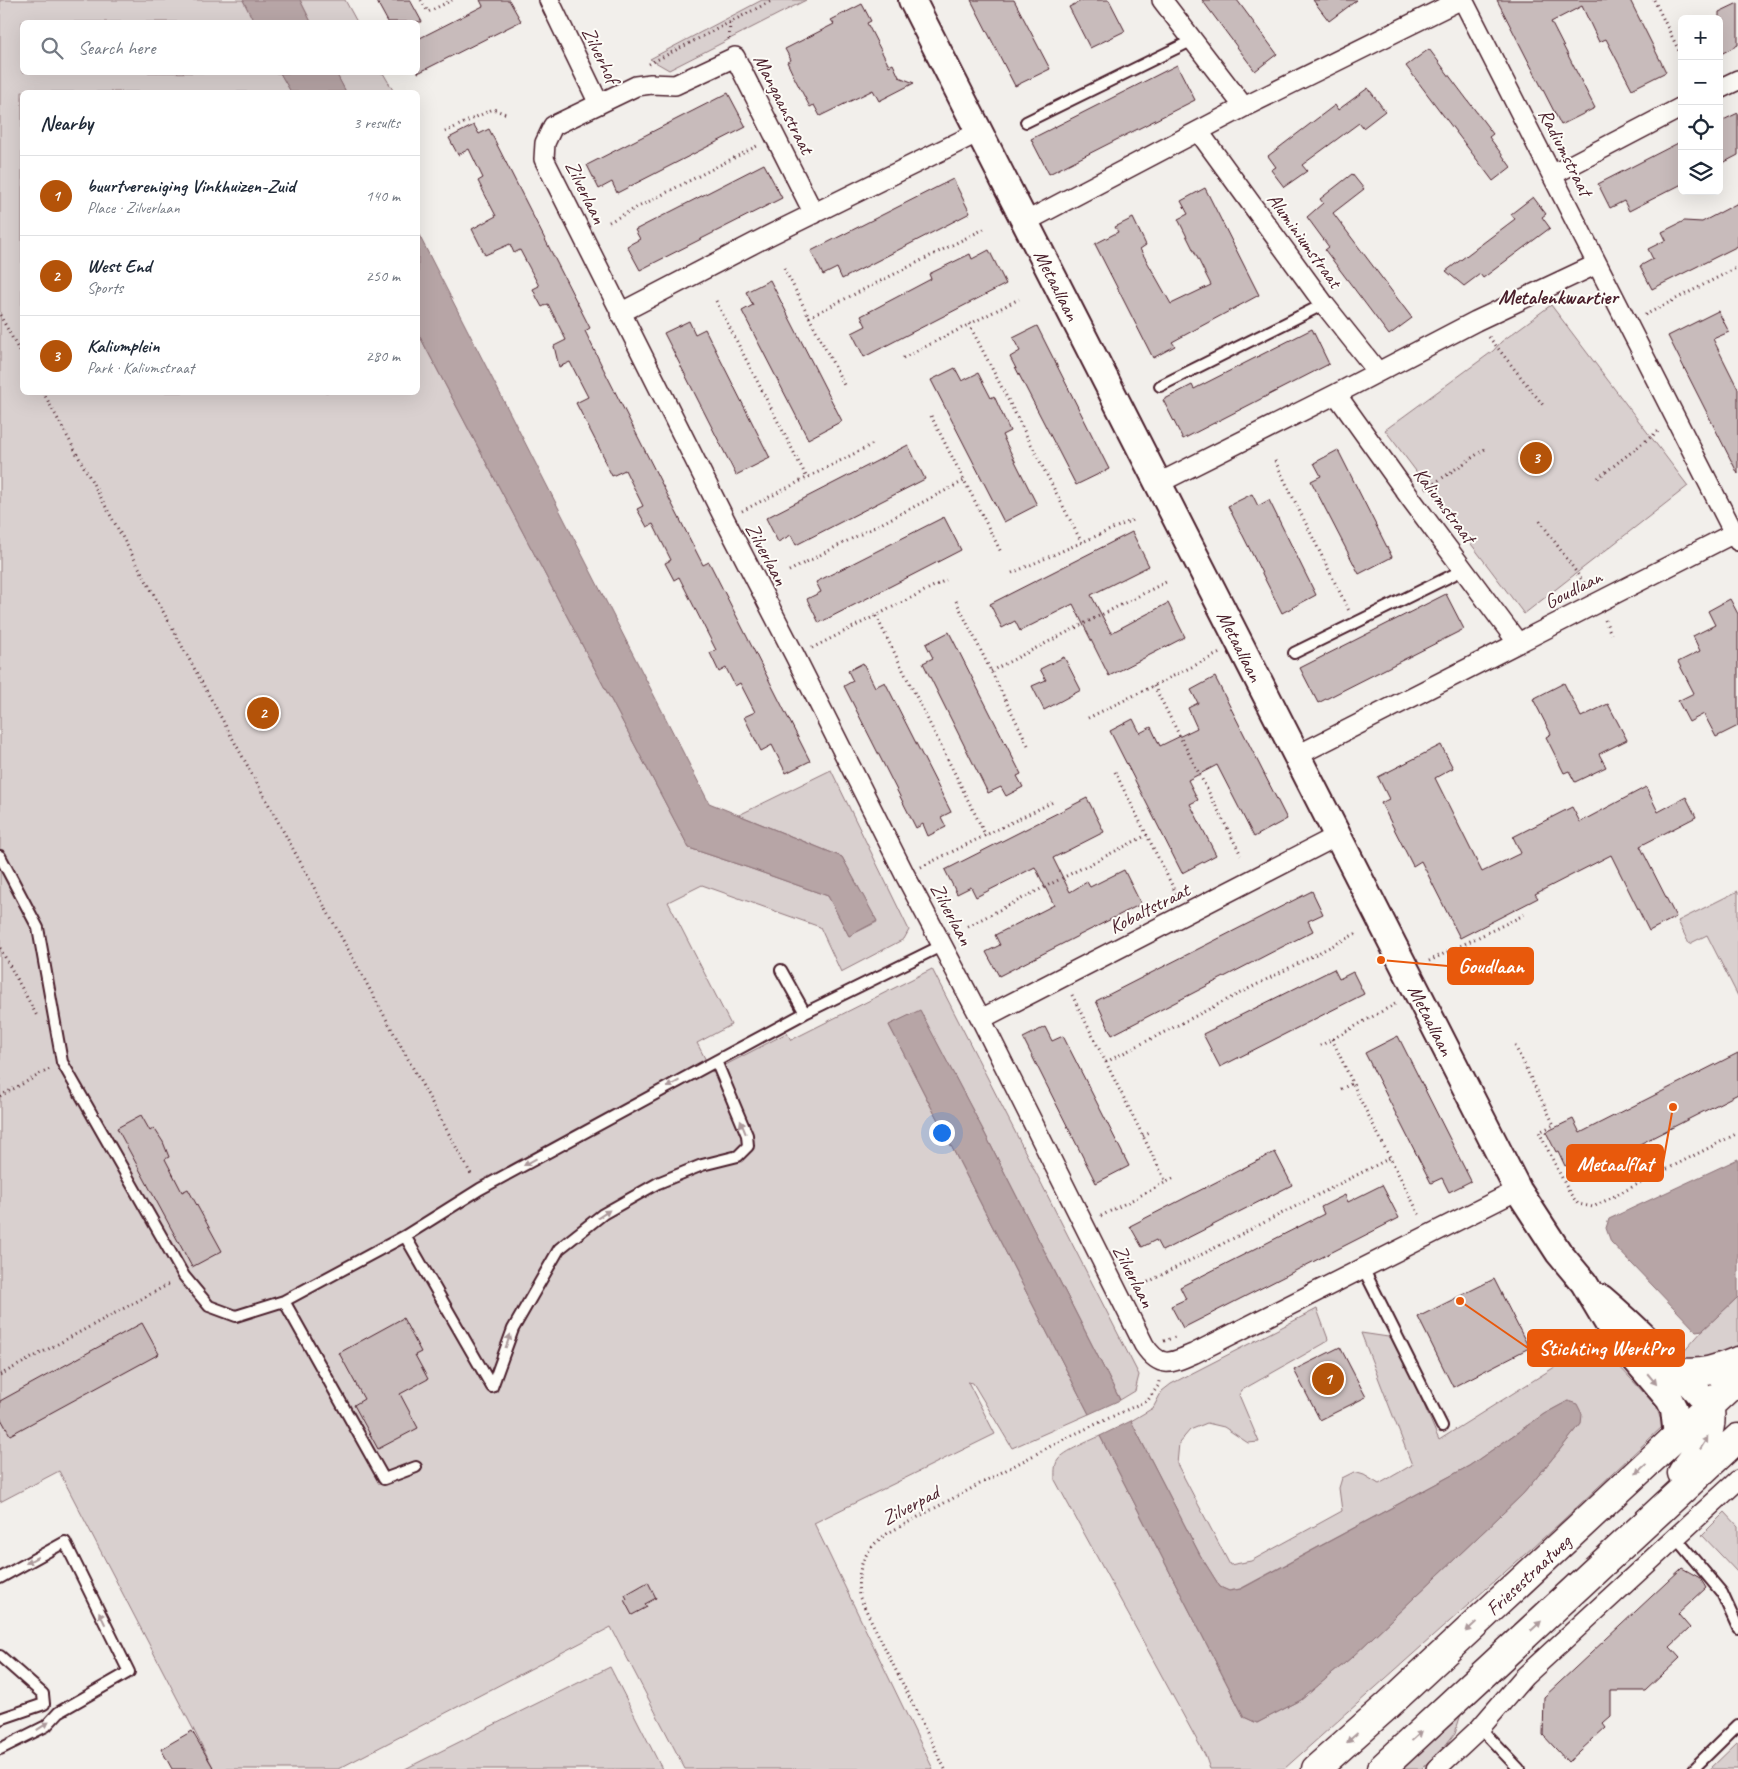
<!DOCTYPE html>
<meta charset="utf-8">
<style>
body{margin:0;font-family:Caveat,sans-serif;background:#f2f2f3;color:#1f2937}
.controls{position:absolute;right:15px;top:15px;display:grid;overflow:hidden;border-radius:8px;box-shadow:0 5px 20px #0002}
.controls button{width:45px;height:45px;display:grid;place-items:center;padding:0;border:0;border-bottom:1px solid #e0e1e3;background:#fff;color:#1f2937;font:25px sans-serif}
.you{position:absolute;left:941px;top:1132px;width:18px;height:18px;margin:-12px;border:4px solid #fff;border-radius:50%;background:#1a73e8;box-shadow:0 0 0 8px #1a73e833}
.badge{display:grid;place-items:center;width:32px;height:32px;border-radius:50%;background:#b45309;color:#fff;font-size:16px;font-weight:700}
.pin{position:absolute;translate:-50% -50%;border:2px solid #fff;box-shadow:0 1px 5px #0006}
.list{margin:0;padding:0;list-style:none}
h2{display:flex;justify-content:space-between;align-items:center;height:65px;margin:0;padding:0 20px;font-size:21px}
h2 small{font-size:16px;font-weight:400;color:#747a83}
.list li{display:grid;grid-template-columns:32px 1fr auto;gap:15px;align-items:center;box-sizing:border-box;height:80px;padding:0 20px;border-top:1px solid #e0e1e3}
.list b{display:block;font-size:19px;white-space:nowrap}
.list p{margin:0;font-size:16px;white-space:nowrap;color:#747a83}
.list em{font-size:16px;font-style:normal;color:#747a83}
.icon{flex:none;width:28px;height:28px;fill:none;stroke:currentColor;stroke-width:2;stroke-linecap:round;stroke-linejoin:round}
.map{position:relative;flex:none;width:1738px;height:1769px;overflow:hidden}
.search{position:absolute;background:#fff;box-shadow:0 5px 20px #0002;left:20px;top:20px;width:400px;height:55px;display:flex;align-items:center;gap:12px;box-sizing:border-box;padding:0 18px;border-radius:8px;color:#747a83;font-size:19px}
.panel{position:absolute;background:#fff;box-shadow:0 5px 20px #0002;left:20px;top:90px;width:400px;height:305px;border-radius:8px}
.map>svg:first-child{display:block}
.green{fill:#d9d0cf;stroke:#92787d}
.water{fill:#b7a5a6;stroke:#8b6f75}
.building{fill:#c8bbbb;stroke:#4a1f2b}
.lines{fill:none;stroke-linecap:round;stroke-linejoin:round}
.lane-casing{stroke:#4a1f2b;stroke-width:14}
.street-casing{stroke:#4a1f2b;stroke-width:22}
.secondary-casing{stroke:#4a1f2b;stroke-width:30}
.highway-casing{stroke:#4a1f2b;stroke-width:31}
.path{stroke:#4a1f2b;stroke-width:3;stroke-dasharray:1 4;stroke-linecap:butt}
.lane{stroke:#fdfcf7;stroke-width:10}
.street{stroke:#fdfcf7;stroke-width:19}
.secondary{stroke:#fdfcf7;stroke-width:26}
.highway{stroke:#fdfcf7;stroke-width:28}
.oneway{fill:#ac999b}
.labels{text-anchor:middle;stroke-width:4;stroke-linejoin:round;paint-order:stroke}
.street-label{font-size:20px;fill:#4a1f2b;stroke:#fdfcf7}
.neighbourhood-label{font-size:21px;font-weight:bold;fill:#4a1f2b;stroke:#fdfcf7}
.leader{fill:none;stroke:#e8590c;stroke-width:2}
.callout-dot{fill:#e8590c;stroke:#fdfcf7;stroke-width:2}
.callout{fill:#e8590c;stroke:#e8590c;stroke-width:2}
.callout-label{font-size:21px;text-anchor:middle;font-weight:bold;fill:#fff}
</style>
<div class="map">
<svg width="1738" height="1769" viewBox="0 0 1738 1769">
<rect width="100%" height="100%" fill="#f2efeb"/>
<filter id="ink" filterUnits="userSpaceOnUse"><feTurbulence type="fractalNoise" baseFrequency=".02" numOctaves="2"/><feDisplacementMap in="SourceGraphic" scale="10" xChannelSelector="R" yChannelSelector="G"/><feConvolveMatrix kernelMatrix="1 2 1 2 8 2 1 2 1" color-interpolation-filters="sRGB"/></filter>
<g filter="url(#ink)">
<!-- green -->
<path class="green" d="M0,0H243L254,22H22V72L280,73L291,92H22V392H418V333L689,848L749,868L828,896L849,936L877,922L842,857L739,815L831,770L909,930L904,939L841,972L820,927L702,885L668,902L731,1025L697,1043L712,1072L787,1033L791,1040L932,969L1139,1375L1135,1391L1120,1400L982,1128L920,1011L889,1025L1089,1414L1012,1448L973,1383L968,1382L995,1434L814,1523L933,1769H685L611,1627L338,1769H214L59,1471L0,1502Z
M300,0H345L357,22H311Z
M762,0H806L669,70L650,59Z
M336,73H383L394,92H346Z
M1551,305L1688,486L1524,614L1385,430L1493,351L1501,342Z
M1738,891V996L1707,935L1689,944L1678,921Z
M1738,1297V1345C1721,1360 1701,1365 1680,1356L1703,1330Z
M1317,1309L1328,1339L1325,1343L1242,1390L1239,1395L1259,1442L1248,1443L1224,1427L1207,1423L1190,1430L1179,1443L1177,1464L1230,1565L1251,1561L1342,1511L1339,1488L1342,1478L1354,1472L1364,1475L1379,1484L1412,1465L1361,1333L1395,1338L1439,1440L1596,1341L1656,1406L1663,1426L1560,1523L1284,1769H1210L1205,1755L1055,1480C1055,1474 1054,1465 1058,1460C1064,1451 1090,1441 1100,1436L1244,1717L1257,1723L1301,1700L1352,1657L1523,1494L1581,1424L1568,1401L1544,1414L1469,1466L1240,1589L1229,1591L1220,1587L1200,1555L1131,1421L1153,1408L1162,1391L1171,1384Z
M1725,1512L1738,1526V1573L1702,1535Z
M610,1667L662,1769H405L584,1680Z
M1462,1711L1455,1733L1444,1747L1421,1769H1395Z
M1738,1742V1769H1710Z"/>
<!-- water -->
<path class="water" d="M243,0H300L311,22H254Z
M280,73H336L346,92H291Z
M418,233L709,803L842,857L877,921L849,936L828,896L749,868L689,848L418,333Z
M920,1010L982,1128L1120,1400L1089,1414L889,1025Z
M1738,1159V1297L1703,1330L1696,1331L1611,1242L1606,1228L1609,1219Z
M1568,1401L1577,1404L1582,1414L1581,1424L1523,1494L1352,1657L1301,1700L1257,1723L1244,1717L1100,1436L1131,1421L1200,1555L1220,1587L1229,1591L1241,1589L1469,1466L1544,1414Z"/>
<!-- building -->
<path class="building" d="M376,0H410L422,22H388Z
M480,0H509L521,21L418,73V39L483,6Z
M971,0H1014L1050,69L1015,86Z
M1083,0H1109L1125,31L1090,48L1069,7Z
M1202,0H1237L1277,54L1255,71Z
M1313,0H1357L1329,21Z
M1497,0H1630L1666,72L1632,89L1606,39L1599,42L1582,6L1551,22L1595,108L1561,125Z
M1738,3V45L1719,55V12Z
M862,4L871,21L867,23L889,66L893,64L899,77L914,83L879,101L873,90L820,116L814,105L810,107L795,79L787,62L791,60L785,49L834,24L831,20Z
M1429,49L1493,134L1489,137L1511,167L1493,181L1406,66Z
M1177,65L1195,100L1049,174L1031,139Z
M1368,88L1385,111L1363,128L1359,123L1302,165L1307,171L1284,187L1271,170L1276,167L1268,156L1335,105L1338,110Z
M728,93L746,127L617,193L612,182L599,189L587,165Z
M1738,113V155L1719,165V122Z
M474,125L479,134L489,129L590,328L585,331L602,366L703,565L709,562L810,761L786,773L772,745L761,751L744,717L755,712L740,683L735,686L726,668L719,672L710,653L716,650L679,577L674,580L665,563L671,560L653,524L647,527L637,509L643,506L625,470L612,476L604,460L605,459L576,403L588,397L570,362L559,367L554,346L566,340L548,304L542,307L537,298L533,289L539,286L520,250L514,253L510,244L485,255L472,229L496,216L478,181L483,178L469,149L458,155L449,138Z
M1682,141V184L1629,211L1624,201L1610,208L1598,184Z
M764,164L782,198L640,270L627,246L640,239L635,230Z
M1352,174L1364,189L1333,213L1412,318L1389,335L1325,250L1329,247L1307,217L1323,203L1320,199Z
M953,179L970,213L842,279L837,268L823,275L811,251Z
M1205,188L1259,295L1172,342L1175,346L1153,358L1095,244L1118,232L1115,227L1133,218L1146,245L1140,249L1171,304L1211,285L1178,219L1188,214L1181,201Z
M1533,197L1546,214L1542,217L1550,228L1483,278L1480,274L1464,286L1446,271L1515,219L1511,214Z
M1738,203V246L1652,289L1640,266L1653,259L1648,249L1666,240L1662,232L1684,221L1702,222Z
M989,250L1006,284L864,357L852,333L866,326L861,316L931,279L929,274L970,254L972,259Z
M770,280L842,421L808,439L742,311L753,305L746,292Z
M1718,311L1729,332L1713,339L1738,389V474L1668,336Z
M689,321L695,334L705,329L770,458L736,475L664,333Z
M1037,326L1109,469L1076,485L1010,357L1020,351L1013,338Z
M1312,329L1329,364L1183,439L1163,400L1192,385L1194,389Z
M955,368L962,381L978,373L991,398L994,396L1010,431L1002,435L1037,505L1004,522L931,380Z
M908,445L925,479L796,545L791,535L778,542L766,518Z
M1338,450L1392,557L1359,574L1311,481L1321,476L1314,463Z
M1252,494L1258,506L1269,500L1316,595L1282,613L1228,506Z
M944,517L961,550L819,623L807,599L821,592L816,582Z
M1132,532L1149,566L1091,595L1111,633L1168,603L1185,637L1109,676L1073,604L1020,631L1015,621L1002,628L990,604Z
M1446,594L1464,629L1318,703L1300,668Z
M1730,599L1738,614V726L1716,737L1704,714L1689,722L1678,701L1694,693L1678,662L1700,651L1693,636L1715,625L1708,611Z
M949,632L1021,774L1017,776L1023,787L1006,796L1001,787L988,793L923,663L933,658L926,644Z
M1064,657L1081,690L1044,710L1032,686L1046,680L1040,669Z
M863,663L875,687L885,682L951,812L941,817L946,827L928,836L923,824L916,828L844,686L853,681L848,671Z
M1215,677L1287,819L1254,837L1217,765L1188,780L1198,800L1190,804L1216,855L1182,873L1110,731L1133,719L1140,733L1151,727L1160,746L1197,728L1188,708L1198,703L1191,690Z
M1564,683L1581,717L1608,704L1627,740L1599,754L1606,767L1575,782L1569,771L1564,773L1546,737L1551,734L1533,699Z
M1441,745L1453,768L1435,778L1482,872L1521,853L1513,837L1572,807L1580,822L1646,787L1658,812L1686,797L1696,817L1640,846L1676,917L1649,931L1611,855L1535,894L1538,898L1460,938L1421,861L1413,866L1381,803L1389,799L1378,777Z
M1087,798L1104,832L1053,858L1070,892L1087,882L1090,887L1124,870L1141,904L999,976L986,952L1000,945L995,935L1054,905L1035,867L976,897L971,887L957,894L945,870Z
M1312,891L1323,914L1308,921L1313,931L1112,1035L1096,1001Z
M1334,969L1339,979L1353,972L1364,994L1220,1067L1203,1034Z
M1045,1027L1052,1041L1063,1036L1129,1166L1096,1183L1023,1038Z
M1398,1036L1471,1181L1449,1192L1442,1178L1431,1183L1365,1053Z
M1738,1053V1094L1585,1172L1579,1159L1565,1166L1558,1151L1556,1152L1546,1132L1573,1119L1580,1133Z
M141,1115L150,1131L154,1128L163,1142L169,1157L165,1159L182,1192L188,1189L222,1251L192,1267L117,1128Z
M1275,1152L1292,1185L1162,1251L1156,1240L1142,1247L1130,1226Z
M1382,1185L1399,1218L1183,1328L1171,1306L1186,1299L1180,1287L1324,1214L1321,1207L1345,1195L1348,1202Z
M1494,1279L1529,1348L1453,1387L1418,1317Z
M403,1318L421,1352L415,1355L428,1379L400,1394L418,1428L378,1449L354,1405L364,1399L339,1353Z
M142,1323L159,1354L10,1435L0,1417V1401Z
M1340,1347L1366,1397L1320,1420L1294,1370Z
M1682,1568L1700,1578L1706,1588L1678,1614L1690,1628L1670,1647L1680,1658L1645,1691H1611V1716L1603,1723L1606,1727L1568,1762L1543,1735L1544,1697Z
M648,1582L656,1598L645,1604L647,1607L632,1615L624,1600L627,1599L625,1595Z
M192,1731L214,1769H172L161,1749Z"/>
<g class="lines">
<!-- lane casing -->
<g class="lane-casing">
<path id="lane" d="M1026,122L1193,40
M1160,386L1324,304
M1294,653L1465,569
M0,856L38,928L62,1062L184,1276L209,1306L236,1316L284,1301L405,1236L480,1189L716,1061L805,1013L943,945
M781,970L805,1013
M405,1236L492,1387
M1363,1268L1442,1426
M284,1301L384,1479L416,1467
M492,1387L513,1329L559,1249L603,1214L658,1183L702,1165L738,1156L748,1146L747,1135L716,1061
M1676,1538L1722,1593L1738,1628
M0,1578L65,1542L129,1672L59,1712L46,1726L0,1749
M0,1656L43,1694L44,1704L0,1719
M1480,1728L1519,1769
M1693,1769L1738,1725"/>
</g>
<!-- street casing -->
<g class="street-casing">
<path id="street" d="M549,0L599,104
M1162,0L1244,107
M1463,0L1738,541
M1719,89L1738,80
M1199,132L1324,304L1378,372
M1552,175L1682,107
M814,214L735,57L675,85L651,84L636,86L553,126L545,143L544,159L725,520L795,656L905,875L981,1019L1144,1345C1160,1369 1170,1364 1195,1353L1518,1190
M1025,222L1244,107L1460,0
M620,313L768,236L979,132
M1336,394L1411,499L1518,643
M1157,484L1336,394L1476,321L1597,264
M1296,756L1738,531
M981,1019L1337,836
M1436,1769L1480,1728L1524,1677L1738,1480"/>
</g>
<!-- secondary casing -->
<g class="secondary-casing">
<path id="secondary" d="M912,0L1518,1190L1559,1253L1584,1283L1615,1335L1669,1399L1674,1409L1677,1436
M1601,1298C1640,1331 1675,1367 1709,1405"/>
</g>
<!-- highway casing -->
<g class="highway-casing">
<path id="highway" d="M1679,1372C1701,1375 1718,1369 1738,1361
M1682,1473C1699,1450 1716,1435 1709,1405
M1316,1769L1387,1706L1738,1379
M1381,1769L1738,1438"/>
</g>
<!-- path -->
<path class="path" d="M421,0L428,12L452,0
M1654,0L1682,57
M729,39L730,23
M649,64L773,0
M445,132L493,109L506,114
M609,222L757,146
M784,268L845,387
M716,301L807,478
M0,315L22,356
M1645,315L1738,267
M809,317L984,229
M969,324L1082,543
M1489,337L1543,405
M903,358L1019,299
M43,392L472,1176
M931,416L1001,552
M1275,461L1349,611
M1598,478L1661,429
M1426,489L1485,449
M742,511L873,444
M1540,521L1586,586
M789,571L964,481
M1012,573L1135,519
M956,601L1029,747
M876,616L986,836
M1605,620L1611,634
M812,648L946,580
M991,671L1166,582
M1154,686L1241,855
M1088,718L1220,653
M1115,772L1178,897
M921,867L1055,801
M968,926L1147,835
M0,948L37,1016
M1429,961L1526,914
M1072,995L1166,1182
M1332,1039L1362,1103L1421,1218
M1320,1046L1395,1004
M1515,1046L1554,1125L1539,1132L1569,1192L1578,1204L1593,1207L1738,1133
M1106,1062L1359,932
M1341,1089L1353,1083
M0,1096L50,1069
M1143,1136L1152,1132
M1101,1216L1174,1178
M1148,1282L1390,1158
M1164,1341L1175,1337
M0,1375L171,1283
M945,1769L859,1596C856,1568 865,1547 890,1532L1064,1439L1148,1400L1158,1386L1159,1381"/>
<!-- lane -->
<use href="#lane" class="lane"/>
<!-- street -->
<use href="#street" class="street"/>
<!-- secondary -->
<use href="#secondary" class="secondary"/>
<!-- highway -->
<use href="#highway" class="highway"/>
</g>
<!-- one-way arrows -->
<defs><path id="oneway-solid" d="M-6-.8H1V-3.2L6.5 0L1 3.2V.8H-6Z" transform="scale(1.25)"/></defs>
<g class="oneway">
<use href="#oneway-solid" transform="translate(673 1084) rotate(151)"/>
<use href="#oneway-solid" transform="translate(743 1127) rotate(-112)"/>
<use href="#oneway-solid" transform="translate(530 1162) rotate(151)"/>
<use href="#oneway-solid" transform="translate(604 1214) rotate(-34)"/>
<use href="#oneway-solid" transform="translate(508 1341) rotate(-70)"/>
<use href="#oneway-solid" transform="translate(1652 1379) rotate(50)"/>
<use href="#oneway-solid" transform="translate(1704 1443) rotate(-58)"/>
<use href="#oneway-solid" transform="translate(1641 1469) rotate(137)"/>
<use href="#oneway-solid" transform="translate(32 1560) rotate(151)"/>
<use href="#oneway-solid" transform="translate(102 1618) rotate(-116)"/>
<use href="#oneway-solid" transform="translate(1536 1626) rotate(-43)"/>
<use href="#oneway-solid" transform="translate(1471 1627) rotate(137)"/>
<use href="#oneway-solid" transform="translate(43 1726) rotate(-33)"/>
<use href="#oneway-solid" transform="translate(1417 1736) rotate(-43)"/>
<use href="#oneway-solid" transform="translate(1352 1738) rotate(138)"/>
</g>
</g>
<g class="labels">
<!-- street labels -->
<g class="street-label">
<text transform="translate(601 55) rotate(64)" y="7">Zilverhof</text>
<text transform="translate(784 104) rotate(63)" y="7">Mangaanstraat</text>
<text transform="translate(1566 152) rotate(63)" y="7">Radiumstraat</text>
<text transform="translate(586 192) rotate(64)" y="7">Zilverlaan</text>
<text transform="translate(1305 240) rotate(54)" y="7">Aluminiumstraat</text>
<text transform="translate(1057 285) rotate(63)" y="7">Metaallaan</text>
<text transform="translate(1445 505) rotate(53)" y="7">Kaliumstraat</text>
<text transform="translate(767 554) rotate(62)" y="7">Zilverlaan</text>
<text transform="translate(1573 589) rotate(-27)" y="7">Goudlaan</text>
<text transform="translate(1240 646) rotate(63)" y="7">Metaallaan</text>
<text transform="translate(1149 908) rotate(-27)" y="7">Kobaltstraat</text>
<text transform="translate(952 914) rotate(62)" y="7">Zilverlaan</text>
<text transform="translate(1431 1020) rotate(63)" y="7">Metaallaan</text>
<text transform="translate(1134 1276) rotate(63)" y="7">Zilverlaan</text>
<text transform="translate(910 1505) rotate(-28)" y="7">Zilverpad</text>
<text transform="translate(1528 1575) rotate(-43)" y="7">Friesestraatweg</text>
</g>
<!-- neighbourhood labels -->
<g class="neighbourhood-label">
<text x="1558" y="304">Metalenkwartier</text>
</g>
</g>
<!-- callouts -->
<path class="leader" d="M1381 960L1448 966M1673 1107L1663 1163M1460 1301L1528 1348"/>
<g class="callout-dot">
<circle cx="1381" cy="960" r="5"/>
<circle cx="1673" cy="1107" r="5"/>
<circle cx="1460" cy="1301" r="5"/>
</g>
<g class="callout">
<rect x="1448" y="948" width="85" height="36" rx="5"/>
<rect x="1567" y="1145" width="96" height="36" rx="5"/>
<rect x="1528" y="1330" width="156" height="36" rx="5"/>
</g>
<g class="callout-label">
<text x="1491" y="973">Goudlaan</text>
<text x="1615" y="1171">Metaalflat</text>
<text x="1606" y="1355">Stichting WerkPro</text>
</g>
</svg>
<div class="controls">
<button>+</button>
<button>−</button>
<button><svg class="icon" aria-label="locate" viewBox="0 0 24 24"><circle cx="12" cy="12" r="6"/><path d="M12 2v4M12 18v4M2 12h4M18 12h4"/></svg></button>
<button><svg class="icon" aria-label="layers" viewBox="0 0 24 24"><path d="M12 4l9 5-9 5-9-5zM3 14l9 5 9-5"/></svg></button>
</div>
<div class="you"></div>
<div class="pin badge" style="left:1328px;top:1379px">1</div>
<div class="pin badge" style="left:263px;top:713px">2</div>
<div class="pin badge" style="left:1536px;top:458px">3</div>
<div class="search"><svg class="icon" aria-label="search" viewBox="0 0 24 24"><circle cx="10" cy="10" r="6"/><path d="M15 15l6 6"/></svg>Search here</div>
<section class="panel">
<h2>Nearby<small>3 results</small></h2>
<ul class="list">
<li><span class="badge">1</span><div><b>buurtvereniging Vinkhuizen-Zuid</b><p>Place · Zilverlaan</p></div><em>140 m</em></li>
<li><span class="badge">2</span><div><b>West End</b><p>Sports</p></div><em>250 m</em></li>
<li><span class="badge">3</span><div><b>Kaliumplein</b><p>Park · Kaliumstraat</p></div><em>280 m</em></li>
</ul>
</section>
</div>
